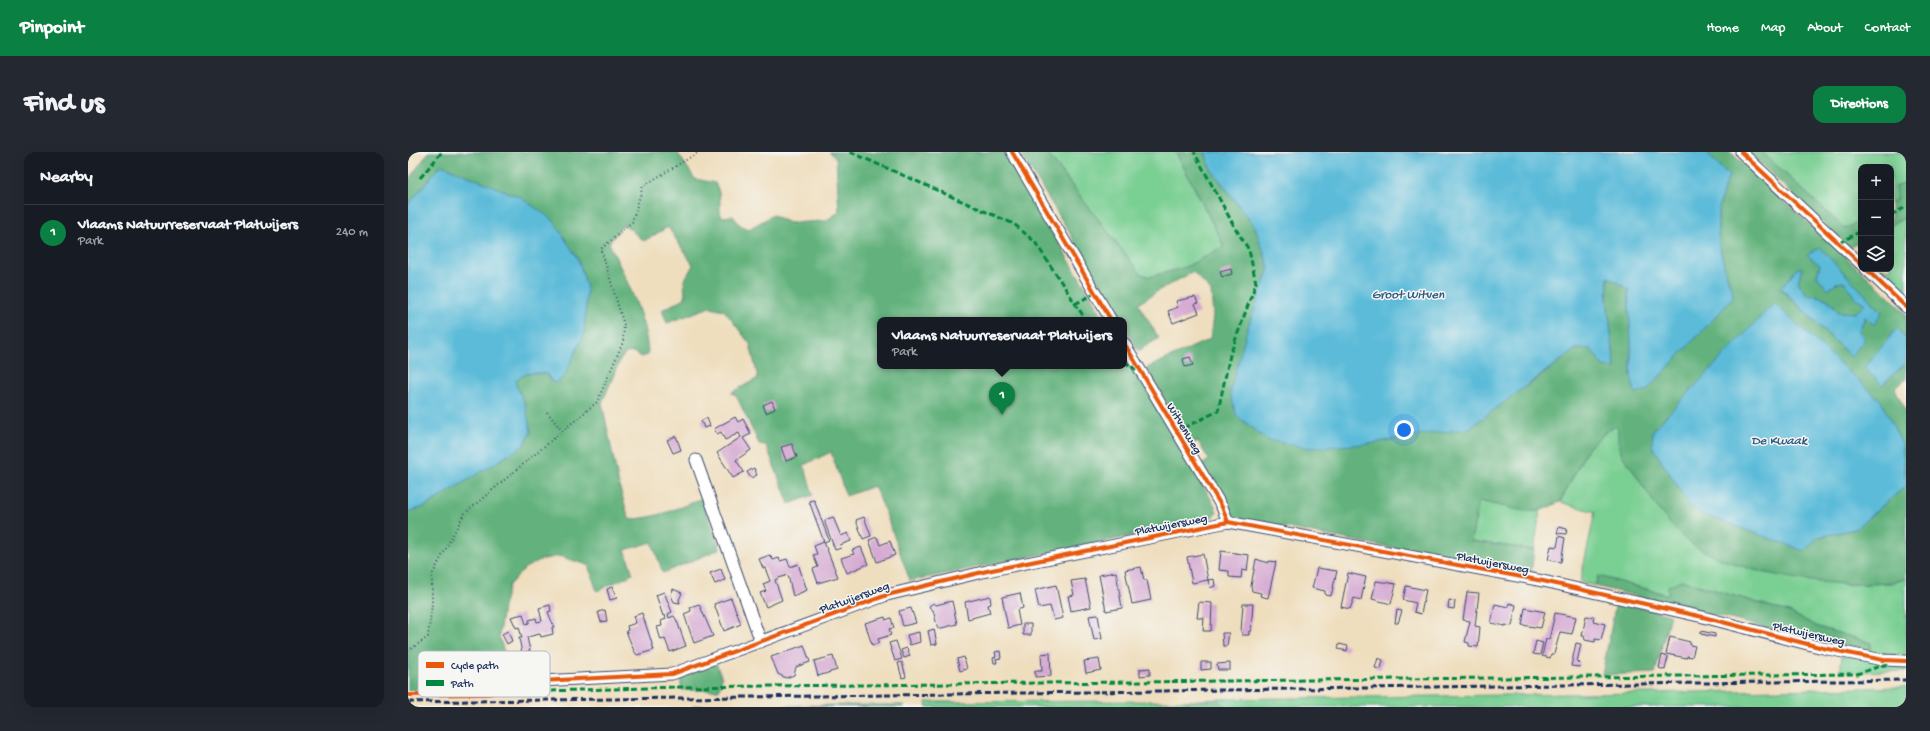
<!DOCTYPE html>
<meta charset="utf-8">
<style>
body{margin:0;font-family:"Gochi Hand",sans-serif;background:#242831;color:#f1f3f6}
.controls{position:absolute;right:12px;top:12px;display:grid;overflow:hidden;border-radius:8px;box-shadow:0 4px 16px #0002}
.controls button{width:36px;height:36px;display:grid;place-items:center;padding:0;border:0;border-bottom:1px solid #363941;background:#171b24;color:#f1f3f6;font:20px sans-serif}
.you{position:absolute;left:996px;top:278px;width:14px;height:14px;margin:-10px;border:3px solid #fff;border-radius:50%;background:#1a73e8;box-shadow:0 0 0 6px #1a73e833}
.badge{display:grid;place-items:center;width:26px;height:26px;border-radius:50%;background:#0b8043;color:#fff;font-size:13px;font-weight:700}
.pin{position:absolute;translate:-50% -33px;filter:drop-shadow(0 1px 2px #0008)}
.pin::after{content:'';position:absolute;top:21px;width:14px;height:12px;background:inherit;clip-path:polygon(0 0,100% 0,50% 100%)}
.popup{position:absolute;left:469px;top:165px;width:250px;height:52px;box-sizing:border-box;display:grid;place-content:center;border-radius:8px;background:#171b24;filter:drop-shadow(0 1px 3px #0005);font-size:13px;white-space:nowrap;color:#9ea1a6}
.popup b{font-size:15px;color:#f1f3f6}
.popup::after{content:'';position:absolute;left:50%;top:100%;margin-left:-8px;border:8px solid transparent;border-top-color:#171b24}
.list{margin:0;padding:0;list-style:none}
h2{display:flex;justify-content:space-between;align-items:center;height:52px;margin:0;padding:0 16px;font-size:17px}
h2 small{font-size:13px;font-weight:400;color:#9ea1a6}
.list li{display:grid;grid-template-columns:26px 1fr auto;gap:12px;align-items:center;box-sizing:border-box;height:56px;padding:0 16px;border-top:1px solid #363941}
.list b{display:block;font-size:15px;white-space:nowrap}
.list p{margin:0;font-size:13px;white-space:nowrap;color:#9ea1a6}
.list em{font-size:13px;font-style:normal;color:#9ea1a6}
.icon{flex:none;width:22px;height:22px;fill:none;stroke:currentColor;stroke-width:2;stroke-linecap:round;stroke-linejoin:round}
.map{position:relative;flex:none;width:1498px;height:555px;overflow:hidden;border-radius:12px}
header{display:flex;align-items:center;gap:24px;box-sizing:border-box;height:56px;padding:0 20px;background:#0b8043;color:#fff}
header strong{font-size:19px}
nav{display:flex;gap:22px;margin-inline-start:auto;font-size:14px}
.intro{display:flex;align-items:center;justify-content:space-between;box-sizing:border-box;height:96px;padding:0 24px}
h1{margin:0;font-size:28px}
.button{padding:10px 18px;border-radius:12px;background:#0b8043;color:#fff;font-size:14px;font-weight:700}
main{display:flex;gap:24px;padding:0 24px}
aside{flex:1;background:#171b24;border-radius:12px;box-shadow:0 4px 16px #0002}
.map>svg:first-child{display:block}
.green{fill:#7acf93;stroke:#4a7f78}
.forest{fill:#63b27d;stroke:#3f706e;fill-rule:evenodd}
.water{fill:#5bbbd9;stroke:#3b759c}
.building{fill:#d5a8d1}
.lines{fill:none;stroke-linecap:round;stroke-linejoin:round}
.minor-casing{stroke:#3b496c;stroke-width:13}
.path{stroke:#3b496c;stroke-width:2;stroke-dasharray:1 3;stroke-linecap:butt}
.minor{stroke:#fff;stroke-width:11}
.rail{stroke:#1b2f5e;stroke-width:3;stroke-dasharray:6 3;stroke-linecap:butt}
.quiet{stroke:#00873e;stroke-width:3;stroke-dasharray:6 3;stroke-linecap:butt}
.cycleway-casing{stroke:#f6f6f2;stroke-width:6}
.cycleway{stroke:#e8590c;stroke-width:4}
.labels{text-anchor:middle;stroke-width:3;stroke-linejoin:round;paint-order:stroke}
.street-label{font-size:12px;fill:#1b2f5e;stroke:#f6f6f2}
.water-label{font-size:13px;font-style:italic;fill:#2e5983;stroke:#f6f6f2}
.key{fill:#f6f6f2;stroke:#b4bac6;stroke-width:1}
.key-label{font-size:11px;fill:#1b2f5e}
</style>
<header>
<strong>Pinpoint</strong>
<nav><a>Home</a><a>Map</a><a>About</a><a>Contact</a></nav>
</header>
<div class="intro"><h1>Find us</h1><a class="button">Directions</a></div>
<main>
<aside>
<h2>Nearby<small></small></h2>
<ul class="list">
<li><span class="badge">1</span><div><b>Vlaams Natuurreservaat Platwijers</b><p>Park</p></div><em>240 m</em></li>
</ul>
</aside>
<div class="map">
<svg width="1498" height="555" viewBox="0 0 1498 555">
<rect width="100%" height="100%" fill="#f6f6f2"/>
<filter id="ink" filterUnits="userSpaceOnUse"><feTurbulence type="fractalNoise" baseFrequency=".025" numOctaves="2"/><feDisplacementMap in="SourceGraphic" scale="8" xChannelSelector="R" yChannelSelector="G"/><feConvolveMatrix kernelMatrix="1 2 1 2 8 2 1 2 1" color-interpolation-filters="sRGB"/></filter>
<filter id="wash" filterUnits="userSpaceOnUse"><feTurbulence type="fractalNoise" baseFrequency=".012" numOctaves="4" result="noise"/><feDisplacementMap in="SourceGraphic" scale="16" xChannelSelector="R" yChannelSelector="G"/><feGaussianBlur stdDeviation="0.9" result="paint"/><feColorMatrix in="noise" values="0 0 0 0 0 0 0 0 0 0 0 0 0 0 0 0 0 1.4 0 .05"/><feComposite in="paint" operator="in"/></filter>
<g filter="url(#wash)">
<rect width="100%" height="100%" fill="#efdebe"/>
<!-- green -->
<path class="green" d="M638,0H768L816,94L778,115L741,125L732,121Z
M1354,0H1498V31L1487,35L1489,48L1483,51V15H1453V68L1437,77Z
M1498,65V140L1494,144L1465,117H1483V73Z
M1210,274L1212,298L1252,359L1438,433L1484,431L1498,427V504L1461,501L1463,491L1410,475L1381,460L1273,428L1261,443L1190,424L1187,434L1172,430L1187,360L1152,350L1180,296L1201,277Z
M1071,349L1116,359H1132L1126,398L1063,389Z
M1434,504L1498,512V519L1432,520Z
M1498,535V555H817L810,547L1242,541Z
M777,549L781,555H519L518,550Z
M495,553L496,555L285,554Z"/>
<!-- forest -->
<path class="forest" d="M21,0H269L287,27L307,31C315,45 310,50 313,65L325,64L332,73L341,77L365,63L381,71L417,69L431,60L428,6L421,0H475L479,2L480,0H596L697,168H472V214H716V199L807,354L809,361L801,368L502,429L478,362L466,334L438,344L423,300L396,313L405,343L381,352L358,293L351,292L328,243L323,241L350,226L342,192L316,158L302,155L259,171L254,158L277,146L276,129L285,113L260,75L236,89L216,72L201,91C217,126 239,165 240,203L233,205L226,200L217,201L211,210L194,251L211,333L221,367C247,367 271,356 294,346L312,397L255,421L244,390L217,398L225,422L189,439L180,413L151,404L132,408L117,416L101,433L95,455L91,484L104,525L106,539L0,541V360L16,355L30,345L117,252L108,233V228C118,220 126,220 139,222L144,230L33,13L0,53V28Z
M612,0H638L732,121L741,125L778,115L816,94L768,0H797L803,17L847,75L861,116L839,178L961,292L1009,283L1121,233L1168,197L1183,196L1195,214L1207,216L1199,147L1200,125L1220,137L1223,191V224L1227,241L1326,145C1311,101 1301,69 1321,24L1298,0H1322L1484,147L1498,162V187L1489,176L1474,233L1498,211V227L1487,236L1498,261V334L1494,292L1410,385L1447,377L1498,334V427C1445,442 1325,423 1281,390C1257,371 1241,343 1225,318C1221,312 1214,305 1212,298C1209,291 1211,281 1209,274L1201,277L1180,296L1152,350L1132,359H1116L1071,349L1063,389L1126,398L1123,422L827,366L793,313L801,308L790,289L782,293L739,216L802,187L805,164L803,139L785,120L753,137L730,152L751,186L730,199L716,174V168H712L660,78ZM1412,96L1474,160L1458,164L1451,179L1443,205L1373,137L1394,117L1390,130L1399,142C1415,145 1422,145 1430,160L1448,161L1458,152L1446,145L1437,130L1428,131L1420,137L1410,124L1412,113L1400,103Z
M1340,0H1354L1437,77L1453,68V89L1441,96Z
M1498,31V65L1483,73V51L1489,47L1487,35Z
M1190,424L1260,443V434L1273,428L1381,460L1410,475L1463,491L1461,501L1187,434Z
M1208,450L1262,463L1247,521L1194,523Z
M308,511L314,526L311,538H274L272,526Z
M810,547L817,555H781L777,549Z"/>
<!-- water -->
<path class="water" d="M797,0H1298L1321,24C1301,69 1311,101 1326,145L1238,239L1227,241L1223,224V191L1220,137L1200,125L1199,147L1207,216L1195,214L1183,197H1168L1060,277L1009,283L961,292L902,296L859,288L828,263L822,240L839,178L861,116L847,75L803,17Z
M33,13L112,45L145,68L170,107L179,136L176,182L156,225L148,231L144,230L139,222C126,220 118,220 108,228V233L117,252L123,280L115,294L16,355L0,360V53Z
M1412,96L1474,160L1466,173L1457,165L1451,179L1457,187L1443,205L1373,136L1390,116H1394L1390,130L1399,142C1415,145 1421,145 1430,160L1448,161L1457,152L1446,145L1437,130L1428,131L1420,138L1409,124L1412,113L1399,103Z
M1366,151L1473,249L1494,292L1498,334L1447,377L1410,385L1396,399L1289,360L1278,348L1244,294L1245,278Z
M1489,176L1498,187V211L1474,233L1456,216Z"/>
<g id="blocks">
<!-- building -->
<path class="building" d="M823,117L824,122L814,125L812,120Z
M787,145L790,151L787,152L791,161L765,171L760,159L770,155L768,149Z
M782,205L785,213L777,215L775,207Z
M364,249L367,257L358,261L355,253Z
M327,265L330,270L335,267L343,282L335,286L343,298L328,308L336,320L325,326L309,301L333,285L331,281L317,288L313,280L309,282L306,277Z
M299,266L302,274L296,276L293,269Z
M268,284L273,298L265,301L259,288Z
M384,292L389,305L378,309L373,295Z
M346,316L349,323L343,326L339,320Z
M406,348L421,388L416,390L401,349Z
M425,365L433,384L440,381L443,389L432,393L433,396L427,398L417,371V368Z
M456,365L463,384L455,387L448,368Z
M1151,375L1159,377L1158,382L1149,381Z
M1151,384L1157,386L1153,410L1140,408L1143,394L1149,395Z
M469,385L472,393L482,389L487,403L469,410L461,388Z
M416,390L430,425L410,431L405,417L410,415L405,403L409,402L406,394Z
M453,395L460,412L439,421L433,406L446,402L444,398Z
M813,399L841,403L839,419L834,418L833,426L821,425V419L811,418Z
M795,402L800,428L784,431L779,405Z
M362,403L365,408L371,406L372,409L379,407L382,415L390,412L399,438L385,444L380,423L371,426L367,428L374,448L358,455L352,441L358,439L355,432L362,429L357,416H355L351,407Z
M848,407L860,411L861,409L868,410L860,446L852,444L853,441L844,439L843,434Z
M733,415L736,428H739L743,448L724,452L717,418Z
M909,416L929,419L923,444L917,443V439L904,436Z
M313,417L317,428L307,432L302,421Z
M708,420L714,456L698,459L691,423Z
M940,421L958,425L953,448L946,446L942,457L933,455Z
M677,427L683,455L663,459L660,444L666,443L663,429Z
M806,427L807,434L802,436L800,428Z
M968,429L988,432L983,452L964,447Z
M648,433L655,466L646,468L642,454L631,456L627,438Z
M998,434L1018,438L1013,462L1006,460L1008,451L995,448Z
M204,435L209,446L202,448L199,437Z
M265,437L274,441L271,448L272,451L266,450L263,443Z
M256,440L264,460L260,462L261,466L266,464L269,469L278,494L262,500L257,487L253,488L249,475L254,474L253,469L258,467L257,463L255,464L248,443Z
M1059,440L1071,441L1067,474L1072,475L1070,495L1061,494V491L1057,490L1062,469L1055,468Z
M612,441L615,456L609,458L612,473L600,476L594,445Z
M582,444L583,452L580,453L582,461L560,467L557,450Z
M323,446L333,472L316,479L306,452Z
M1041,448L1047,449L1046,457L1040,456Z
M544,449L549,472L530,477L525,458L521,455L522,453L526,451L528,453Z
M791,450L804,451L803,479H795L796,466H789Z
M1101,451L1108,453L1104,474L1097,473V474L1083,471L1087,452L1100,455Z
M291,452L305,484L286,491L276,462L283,459L282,455Z
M835,452H845L843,479H841V483H834L833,479Z
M142,453L143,459L140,460L146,475H144L145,482L133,485L132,482L119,485L122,499L114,501L111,486H114L111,475L108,476L103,465L115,462L118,472L121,471V468L128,466L129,470L134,469L131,456Z
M503,456L508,471L495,474L491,459Z
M1117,456L1137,460L1133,476L1114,473Z
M197,458L199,469L193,470L190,460Z
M989,458L994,459L990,471H987Z
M234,461L246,498L229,503L226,499L218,479L220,478L219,474L228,471L226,464Z
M1147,461L1168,465L1164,482L1152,480L1146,502H1143L1142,506L1134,504L1138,487L1141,488Z
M690,463L694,487L686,488L681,464Z
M1178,464L1186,465L1185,469L1197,472L1193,488L1187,487V490L1177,488L1176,484H1174Z
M477,465L478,468L483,466L486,476L481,477L483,483L470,487L471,491L464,493L457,471Z
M615,472H623V483H615Z
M526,477L529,492L523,493L520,479Z
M100,479L104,489L99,492L94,482Z
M1293,479L1307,482V485L1293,482Z
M511,480L512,490L502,493L499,483Z
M814,481H821L819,494H815Z
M1262,485L1282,490V493L1287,494L1284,505L1279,504V506L1258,502Z
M488,489L494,507L487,509L481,491Z
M1128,489L1135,491L1132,503L1125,502Z
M1168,491L1173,492L1169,510L1172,511L1171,515L1163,514Z
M931,492L940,494L939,499L930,497Z
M396,493L402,510L388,515L386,523L378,526L370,522L363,505Z
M499,496L502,504L496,506L493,498Z
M592,499L593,506L588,507L589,511H586L585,506L588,505L587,500Z
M642,501L643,524L627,525V519H634L633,502Z
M1254,503L1260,505L1257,518L1251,516Z
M425,504L429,518L410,524L406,509Z
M556,505L559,517L552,519L549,507Z
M970,506L975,508L973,517L967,516Z
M691,507L693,518L678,521L676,509Z
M494,510L498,525L494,526L490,511Z
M793,510H803V517L793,518Z
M822,511V518H810L809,512Z
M742,516V523L732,524V517Z"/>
</g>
</g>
<g filter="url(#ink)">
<use href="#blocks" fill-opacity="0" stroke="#3b496c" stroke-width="1"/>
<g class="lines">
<!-- minor casing -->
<g class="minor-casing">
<path id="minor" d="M604,0L703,168
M1333,0L1453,112
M1458,117L1498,155
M716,191L814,355L820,370
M288,308L353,490
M133,529L264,522L479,443L579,419L820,370L1135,429L1295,465L1415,496L1475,508L1498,509"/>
</g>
<!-- path -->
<path class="path" d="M139,260L154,279
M0,499L20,485L24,452V423L56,362L189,250L215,190L216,173L193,97L224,70L235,34L291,0"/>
<!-- minor -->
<use href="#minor" class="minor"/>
<!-- rail -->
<path class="rail" d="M0,550L1498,528"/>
<!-- quiet -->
<path class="quiet" d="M442,0L606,72L627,90L678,168
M12,26L34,0
M1483,63L1498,55
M1431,91L1453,79
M667,152L687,141
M716,210L731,219
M768,280L810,259L822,203L848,131L841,98L826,74L786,0
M107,540L270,535L1449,522L1481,511"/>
<!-- cycleway casing -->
<g class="cycleway-casing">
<path id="cycleway" d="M604,0L703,168
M1333,0L1453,112
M1458,117L1498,155
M716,191L814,355L820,370
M0,543L81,542L133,529L264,522L479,443L579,419L820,370L1135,429L1295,465L1415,496L1475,508L1498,509"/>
</g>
<!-- cycleway -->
<use href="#cycleway" class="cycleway"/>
</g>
</g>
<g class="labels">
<!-- street labels -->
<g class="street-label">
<text transform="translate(777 276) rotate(59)" y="4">Witvenweg</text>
<text transform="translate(763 372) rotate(-11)" y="4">Platwijersweg</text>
<text transform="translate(1085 410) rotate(11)" y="4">Platwijersweg</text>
<text transform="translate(446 445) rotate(-20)" y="4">Platwijersweg</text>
<text transform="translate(1401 481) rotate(13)" y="4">Platwijersweg</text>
</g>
<!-- water labels -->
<g class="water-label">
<text x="1000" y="146">Groot Witven</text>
<text x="1371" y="292">De Kwaak</text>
</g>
</g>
<!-- legend -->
<rect x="10" y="499" width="132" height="46" rx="6" class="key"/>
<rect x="18" y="510" width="18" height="6" fill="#e8590c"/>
<rect x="18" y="528" width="18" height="6" fill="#00873e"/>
<g class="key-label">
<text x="43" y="517">Cycle path</text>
<text x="43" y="535">Path</text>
</g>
</svg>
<div class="controls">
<button>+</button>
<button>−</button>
<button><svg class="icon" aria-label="layers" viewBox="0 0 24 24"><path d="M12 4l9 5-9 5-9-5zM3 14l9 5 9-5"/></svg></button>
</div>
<div class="you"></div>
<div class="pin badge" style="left:594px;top:263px">1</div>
<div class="popup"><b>Vlaams Natuurreservaat Platwijers</b>Park</div>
</div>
</main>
